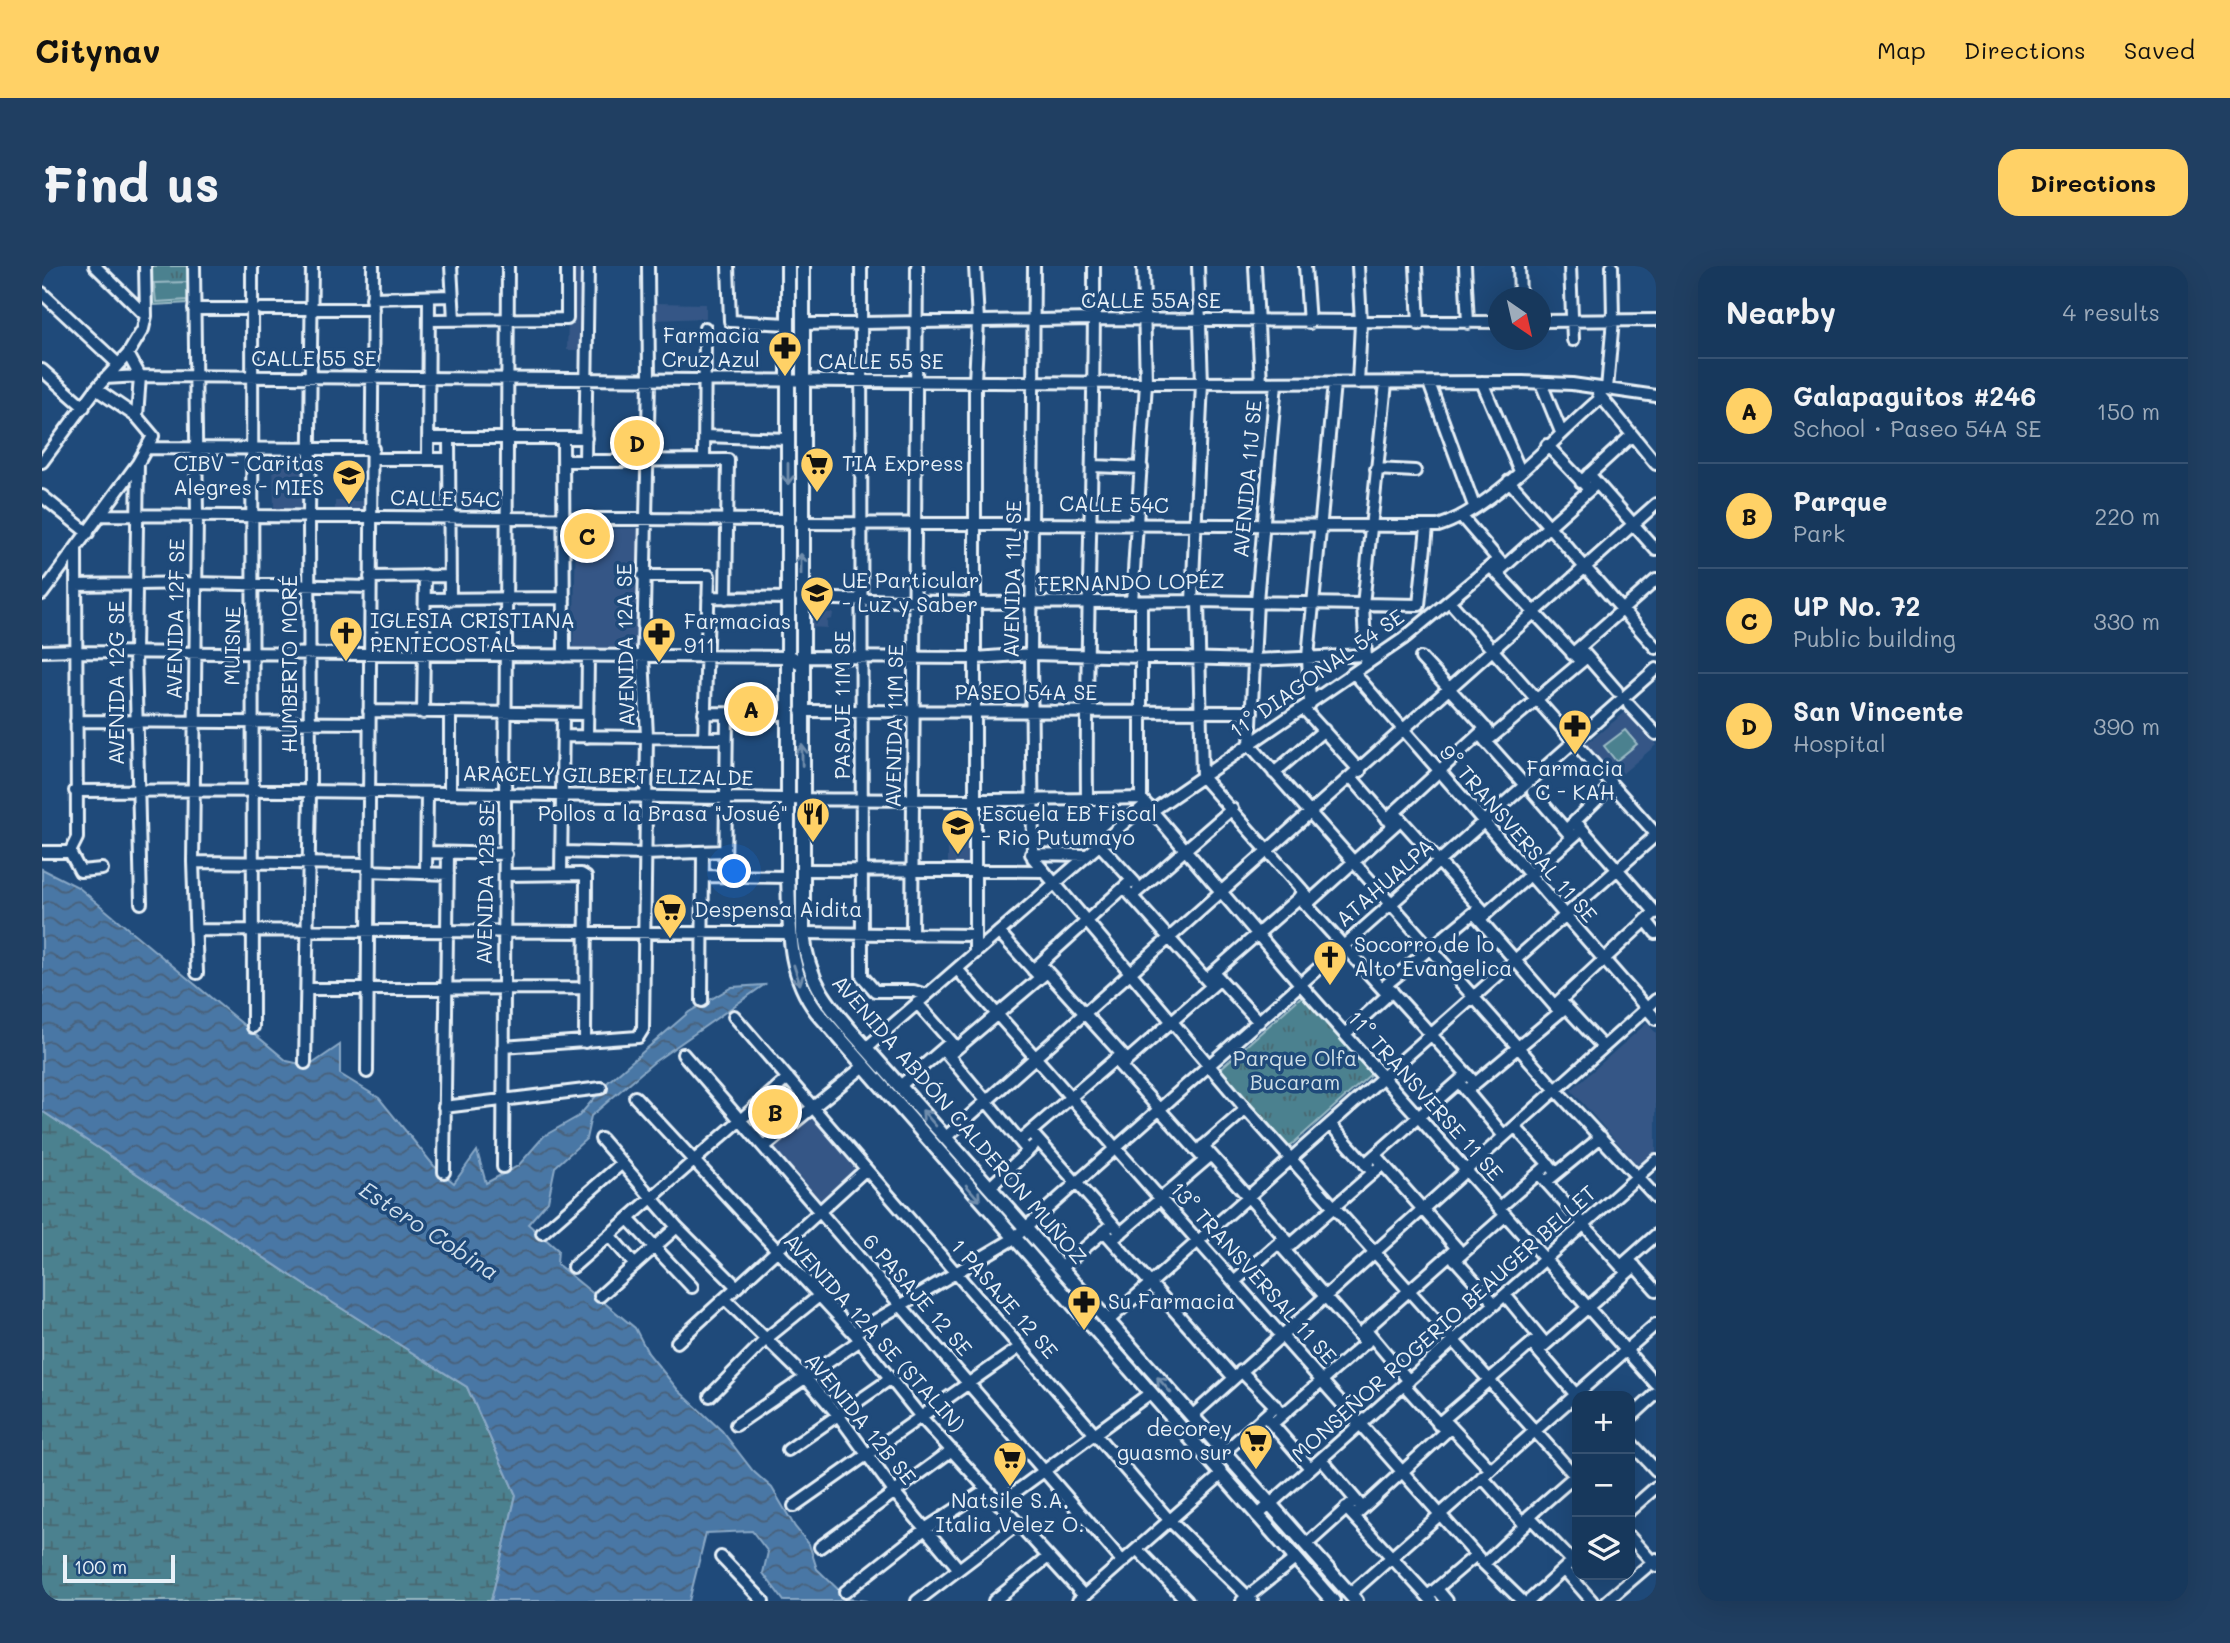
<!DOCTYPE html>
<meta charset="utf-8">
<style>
body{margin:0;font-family:Mali,sans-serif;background:#203f62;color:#f1f3f6}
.controls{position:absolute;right:21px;bottom:21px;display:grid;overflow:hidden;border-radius:14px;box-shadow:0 7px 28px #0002}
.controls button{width:63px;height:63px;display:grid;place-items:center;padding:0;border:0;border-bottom:2px solid #365272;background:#17385c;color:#f1f3f6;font:35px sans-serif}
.compass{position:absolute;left:1446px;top:21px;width:63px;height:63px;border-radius:50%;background:#17385c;box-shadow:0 7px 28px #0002;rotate:146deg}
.scale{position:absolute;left:21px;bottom:18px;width:112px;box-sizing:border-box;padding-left:7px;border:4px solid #e8f1f8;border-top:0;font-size:19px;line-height:24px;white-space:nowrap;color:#e8f1f8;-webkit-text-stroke:5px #1f4a7a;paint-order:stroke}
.you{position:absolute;left:693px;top:606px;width:24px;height:24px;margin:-18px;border:5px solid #fff;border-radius:50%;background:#1a73e8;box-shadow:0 0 0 10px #1a73e833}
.badge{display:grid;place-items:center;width:46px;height:46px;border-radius:50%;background:#ffd166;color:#111;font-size:23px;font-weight:700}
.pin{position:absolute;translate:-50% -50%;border:4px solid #fff;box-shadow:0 2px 7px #0006}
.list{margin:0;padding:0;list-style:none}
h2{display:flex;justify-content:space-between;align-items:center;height:91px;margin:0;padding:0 28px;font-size:30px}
h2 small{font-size:23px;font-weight:400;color:#9eacbb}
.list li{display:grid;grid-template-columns:46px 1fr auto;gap:21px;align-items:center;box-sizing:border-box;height:105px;padding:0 28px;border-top:2px solid #365272}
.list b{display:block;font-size:26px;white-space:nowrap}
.list p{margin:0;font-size:23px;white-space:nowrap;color:#9eacbb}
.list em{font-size:23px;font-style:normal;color:#9eacbb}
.icon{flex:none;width:38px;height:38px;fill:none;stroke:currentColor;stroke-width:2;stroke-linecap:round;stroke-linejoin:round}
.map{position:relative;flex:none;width:1614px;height:1335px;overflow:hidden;border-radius:21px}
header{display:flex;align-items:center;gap:42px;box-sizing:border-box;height:98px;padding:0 35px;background:#ffd166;color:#111}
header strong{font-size:33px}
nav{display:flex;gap:38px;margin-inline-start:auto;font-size:24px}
.intro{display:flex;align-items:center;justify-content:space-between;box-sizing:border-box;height:168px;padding:0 42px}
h1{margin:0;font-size:49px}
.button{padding:18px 32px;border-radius:21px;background:#ffd166;color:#111;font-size:24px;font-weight:700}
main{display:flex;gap:42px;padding:0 42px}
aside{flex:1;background:#17385c;border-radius:21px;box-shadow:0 7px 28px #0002}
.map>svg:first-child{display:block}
.built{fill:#345786}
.wetland{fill:url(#wetland-marsh);stroke:#9ab9c4;stroke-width:2}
.park{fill:url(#park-tufts);stroke:#9ab9c4;stroke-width:2}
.garden{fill:#4c818f;stroke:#9ab9c4;stroke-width:2}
.water{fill:url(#water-waves);stroke:#89a8c6;stroke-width:2}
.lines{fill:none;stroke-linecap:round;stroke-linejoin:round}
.minor-casing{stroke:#e8f1f8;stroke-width:16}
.major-casing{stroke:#e8f1f8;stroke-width:18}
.minor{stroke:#1f4a7a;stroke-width:10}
.major{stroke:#1f4a7a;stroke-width:12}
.oneway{stroke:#6f8dac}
.labels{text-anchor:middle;stroke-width:7;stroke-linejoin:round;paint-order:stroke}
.street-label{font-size:21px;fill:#e8f1f8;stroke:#1f4a7a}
.poi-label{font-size:21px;fill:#e8f1f8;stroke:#1f4a7a;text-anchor:start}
.park-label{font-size:21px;fill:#d1e0e8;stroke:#1f4a7a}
.water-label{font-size:23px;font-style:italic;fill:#d0dfec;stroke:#1f4a7a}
</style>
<header>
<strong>Citynav</strong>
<nav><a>Map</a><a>Directions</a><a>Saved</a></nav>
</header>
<div class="intro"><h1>Find us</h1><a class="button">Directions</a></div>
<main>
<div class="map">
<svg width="1614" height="1335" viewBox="0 0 1614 1335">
<defs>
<pattern id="wetland-marsh" width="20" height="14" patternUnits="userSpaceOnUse" patternTransform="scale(1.75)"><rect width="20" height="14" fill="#4c818f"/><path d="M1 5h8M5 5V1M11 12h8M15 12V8" fill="none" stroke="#496770"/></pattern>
<pattern id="park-tufts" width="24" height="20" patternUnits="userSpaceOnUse" patternTransform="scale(1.75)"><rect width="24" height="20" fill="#4c818f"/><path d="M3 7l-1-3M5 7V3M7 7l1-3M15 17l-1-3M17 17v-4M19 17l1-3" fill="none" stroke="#496770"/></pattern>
<pattern id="water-waves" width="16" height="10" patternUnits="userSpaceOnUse" patternTransform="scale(1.75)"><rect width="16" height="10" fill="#4977a5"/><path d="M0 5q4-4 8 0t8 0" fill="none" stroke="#486078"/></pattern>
</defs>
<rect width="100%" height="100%" fill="#1f4a7a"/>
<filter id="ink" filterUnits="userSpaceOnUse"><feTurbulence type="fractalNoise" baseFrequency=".0143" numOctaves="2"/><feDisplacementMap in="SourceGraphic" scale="14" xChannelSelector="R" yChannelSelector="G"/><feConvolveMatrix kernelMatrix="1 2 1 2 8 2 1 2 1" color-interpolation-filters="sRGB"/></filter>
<g filter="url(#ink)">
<!-- built -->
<path class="built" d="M528,0H545L543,84H525Z
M613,37L664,38V52L612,54Z
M231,193H264V243L232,242Z
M293,235H321V245H293Z
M599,262L596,385L531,382L534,277L555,278L557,263Z
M766,346L791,347L790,353L785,354V362L766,361Z
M1586,444L1614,479L1574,513L1544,478Z
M906,579H927L926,601L906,602Z
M1605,757L1614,767V886L1597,901L1529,824Z
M767,849L814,903L778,939L729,879Z"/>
<!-- wetland -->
<path class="wetland" d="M0,845L280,1030L425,1121L474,1229L449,1335H0Z"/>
<!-- park -->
<path class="park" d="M108,0H149L148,37L111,39Z
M1260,730L1329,808L1247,881L1178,803Z
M744,821L761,840L722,871L706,852Z"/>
<!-- garden -->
<path class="garden" d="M146,16V34L114,36L112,17Z
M1583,464L1595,478L1574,495L1562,480Z"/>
<!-- water -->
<path class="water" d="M0,603L36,621L245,795L267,800L298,779V808L337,832L392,900L412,917L435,885L444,917L476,900L502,870L537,850L566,816L647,746L690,721L722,719L612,796L549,850L544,873L513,901L506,935L486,958L516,984L515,998L593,1062L606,1087L636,1124L680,1165L711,1205L730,1222L753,1261L767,1278L775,1303L806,1333L825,1335H742L721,1307L726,1286L710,1265L664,1267L647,1335H449L474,1229L425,1121L280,1030L0,845Z"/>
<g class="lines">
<!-- minor casing -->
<g class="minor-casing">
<path id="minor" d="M53,0L104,50
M152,0L155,249L151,596L155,707
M210,0L211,761
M409,0L412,54
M686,0L688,55L746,58
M819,0L820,710L833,725H872L884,729
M933,0L936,55L933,115V686
M992,0L989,388L991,592L1204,843L1535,1212
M1213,0L1219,117
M1263,0L1267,57
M1316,0L1319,57L1316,117
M1374,0L1377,58
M1423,0L1426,57
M1477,0L1478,32
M1528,0L1531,74
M0,27L75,97
M330,32L410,30
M152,43H202
M219,43H331
M387,54L525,53V0
M1498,55L1614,54
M760,58L1052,53L1456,56
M86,88L98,110L95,151
M0,104L42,141
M63,112L98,110L1104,117L1481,116L1530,118L1614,130
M1440,116L1478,205
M1234,117L1215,335L1208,479L1513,823L1614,931
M1387,117L1432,240
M1499,117L1519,166
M1565,123L1571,53L1570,0
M1556,127L1614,198
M663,170L746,173
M386,172H544
M407,172L408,334
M521,174L522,390
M1505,179L1544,220
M105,182L331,183
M386,191L387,31
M331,193H407
M662,194L663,62
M521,195L686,194L684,332
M543,195L546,0
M0,196L54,123L86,88L101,63L104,50L103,0
M96,197L93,386L99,637
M1051,200L1100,202
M1334,203L1373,205
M1547,208L1614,284
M1467,215L1614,382
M1539,216L1590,169
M0,230L46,267
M59,249L746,254
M1419,250L1460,298
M759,257L1396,260C1450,244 1515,169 1559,132
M1452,304L1539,396
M1455,307L1555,217
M601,310H667L662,472
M328,311L408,310
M34,319L154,317L328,321
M0,328L96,197L111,170L95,151L54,123
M666,331L746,332
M759,332L933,337L1156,335L1377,339L1385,261
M383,333L522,332
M1150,335L1160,117L1156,0
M1156,335L1160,511L1269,634
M1090,336L1104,117L1101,0
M1408,336L1614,568
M1099,337V532
M0,385L34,384
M35,386L751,391L759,400
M1542,387L1575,425
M1530,388L1614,314
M759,391L934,392L989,388L1213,394L1323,389
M1379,392L1446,465
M1324,393L1321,339L1344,117
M1312,407L1614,753
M1268,438L1266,391L1292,117
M1587,439L1614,468
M1261,442L1318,505
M327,445L545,448
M759,445L1210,446
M381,447L383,309
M408,447V526
M662,447L746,448
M34,455L327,457
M522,470L684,472
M1439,470L1480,516
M545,471L546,390
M1444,476L1545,391
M1232,507L1282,464
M1310,512L1350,558
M33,525C388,521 744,540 1099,532
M1491,526L1528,569
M1099,532L1259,719L1614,1118
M1045,533C1043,355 1053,178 1052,0
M1110,545L1361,373L1456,294
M1352,546L1444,648
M1345,553L1444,462
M1533,555L1614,647
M1524,564L1570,519
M1057,578L1093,617
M0,586H28L35,572L34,283
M28,586L38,605L60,603
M386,586L464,588
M520,586L602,588L683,585
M989,588L1045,589
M151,596L325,598
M761,604L1001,605
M326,605L406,608
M384,606L385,527
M519,608L521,448
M465,609L539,608L544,611L543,776
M662,610L746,611
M683,610L685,448
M1086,626L1170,720
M1090,630L1190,543
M1257,631L1346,729
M1266,637L1358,554
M1432,647L1518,746
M1438,653L1540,563
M1604,654L1614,667
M156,664L748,667
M957,666L995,708
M761,667L933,669
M870,669L875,0
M998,698L1083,792
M915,703L1442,1298L1480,1335
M991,704L1090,614
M1174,709L1217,756
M1164,713L1260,629
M1344,719L1433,817
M1340,722L1435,644
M265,723L542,722
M660,735L661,586
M875,737L913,780
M1520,737L1561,781
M1513,739L1613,646
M692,750L1128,1255L1210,1335
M1303,768L1350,725
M461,781L596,771L601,763L605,470L601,390L607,114L606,0
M824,782L1104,538
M901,783L986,885
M641,788L1081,1296
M907,789L1005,706
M1073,794L1163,894
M263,797L268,526L267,250L270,0
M1079,800L1178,713
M325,806L331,0
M858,820L909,776
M1421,821L1462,870
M1424,825L1524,741
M593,831L812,1067L879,1151L1042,1330
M402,841L559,822
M1288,858L1328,903
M1473,861L1511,903
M989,866L1079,967
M904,871L1614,238
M559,873L635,961L695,1021
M978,875L1079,788
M1161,880L1249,979
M722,881L822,800
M1156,885L1204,843
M1333,889L1420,988
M1323,898L1425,808
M461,901L466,0
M402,906L406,587
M1497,908L1585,1007
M1504,916L1559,871
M948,921L991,880
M1457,942L1507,898
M587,954L650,1021
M1062,965L1192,1112
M500,967L580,897
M568,970L593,999
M1075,970L1167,891
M1237,978L1324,1077
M1245,982L1341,898
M1410,990L1453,1038
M1413,994L1464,949
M1588,995L1614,1024
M1579,1000L1614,969
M531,1001L746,812
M1019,1002L1066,962
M1192,1016L1240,974
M1463,1029L1501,1075
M558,1030L635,961
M683,1033L763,1111L797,1150L853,1227L917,1303
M1066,1055L1614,569
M1326,1066L1367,1115
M812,1067L971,973L1614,403
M1317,1069L1415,982
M635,1076L824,903
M1491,1079L1535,1130
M1496,1085L1593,1000
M1199,1105L1237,1144
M1362,1119L1400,1161
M668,1130L725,1072L777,1030
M1150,1150L1614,734
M1223,1150L1268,1202
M1588,1152L1614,1128
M1230,1158L1330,1071
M1396,1158L1497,1071
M1406,1158L1448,1203
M694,1159L817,1075
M1588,1176L1614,1204
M746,1184L848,1113
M1182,1186L1234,1140
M1279,1193L1318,1239
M1440,1211L1483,1259
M957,1238L1107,1128
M752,1240L978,1081
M1304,1242L1390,1335
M1588,1244L1614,1221
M1215,1250L1614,894
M1312,1250L1409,1161
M1487,1250L1531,1296
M1588,1271L1614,1300
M1264,1279L1314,1234
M778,1281L910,1184
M1095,1283L1145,1335
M679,1291L721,1335
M1442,1298L1483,1259L1487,1250L1535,1208
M1522,1303L1550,1335
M1395,1323L1405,1335
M803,1326L883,1263L945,1223
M1308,1328L1614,1058
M1386,1330L1434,1289
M875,1335L976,1258
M952,1335L1006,1291
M1036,1335L1179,1209
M1200,1335L1253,1293
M1487,1335L1535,1291
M1565,1335L1614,1293"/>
</g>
<!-- major casing -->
<g class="major-casing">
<path id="major" d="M746,0V611C748,659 744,706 775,746L1291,1335
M761,0V667C766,721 791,744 824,782L1314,1335"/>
</g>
<!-- minor -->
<use href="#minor" class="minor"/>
<!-- major -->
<use href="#major" class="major"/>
</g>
<!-- one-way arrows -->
<defs><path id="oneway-shaft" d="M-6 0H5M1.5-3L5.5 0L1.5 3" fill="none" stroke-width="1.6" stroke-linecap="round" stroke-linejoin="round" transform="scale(1.75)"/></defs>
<g class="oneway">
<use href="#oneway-shaft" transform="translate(746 208) rotate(90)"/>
<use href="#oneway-shaft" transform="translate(759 298) rotate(-90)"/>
<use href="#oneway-shaft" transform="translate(760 489) rotate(-91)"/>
<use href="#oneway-shaft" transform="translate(755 709) rotate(72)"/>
<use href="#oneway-shaft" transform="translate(887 852) rotate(-131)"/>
<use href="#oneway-shaft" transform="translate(931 927) rotate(49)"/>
<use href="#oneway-shaft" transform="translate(1122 1119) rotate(-131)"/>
</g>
</g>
<!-- icons -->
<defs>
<g id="pharmacy-pin" transform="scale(1.75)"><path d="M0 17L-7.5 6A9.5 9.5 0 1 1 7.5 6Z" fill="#ffd166" stroke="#1f4a7a"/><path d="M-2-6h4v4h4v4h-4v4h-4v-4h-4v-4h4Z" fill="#111"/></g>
<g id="supermarket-pin" transform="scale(1.75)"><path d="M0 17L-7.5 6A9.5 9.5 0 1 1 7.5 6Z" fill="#ffd166" stroke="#1f4a7a"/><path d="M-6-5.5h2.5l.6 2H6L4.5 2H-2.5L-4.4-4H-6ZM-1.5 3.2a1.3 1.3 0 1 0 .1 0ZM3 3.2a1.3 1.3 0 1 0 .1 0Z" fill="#111"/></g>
<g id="school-pin" transform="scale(1.75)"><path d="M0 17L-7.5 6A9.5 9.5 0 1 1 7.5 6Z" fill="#ffd166" stroke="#1f4a7a"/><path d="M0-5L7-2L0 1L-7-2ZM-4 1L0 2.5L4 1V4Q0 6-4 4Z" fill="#111"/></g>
<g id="church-pin" transform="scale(1.75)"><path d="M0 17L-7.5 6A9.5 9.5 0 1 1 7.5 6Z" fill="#ffd166" stroke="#1f4a7a"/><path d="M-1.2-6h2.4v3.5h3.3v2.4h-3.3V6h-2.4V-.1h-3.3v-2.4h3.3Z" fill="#111"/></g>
<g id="restaurant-pin" transform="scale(1.75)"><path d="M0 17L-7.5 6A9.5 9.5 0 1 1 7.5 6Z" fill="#ffd166" stroke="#1f4a7a"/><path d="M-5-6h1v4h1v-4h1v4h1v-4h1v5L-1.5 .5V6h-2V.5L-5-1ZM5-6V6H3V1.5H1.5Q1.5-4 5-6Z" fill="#111"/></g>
</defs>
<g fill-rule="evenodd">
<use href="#pharmacy-pin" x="743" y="82"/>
<use href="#supermarket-pin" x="775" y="198"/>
<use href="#school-pin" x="307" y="210"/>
<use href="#school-pin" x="775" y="327"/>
<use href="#church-pin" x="304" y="367"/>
<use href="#pharmacy-pin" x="617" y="368"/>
<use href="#pharmacy-pin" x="1533" y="460"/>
<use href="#restaurant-pin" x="771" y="548"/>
<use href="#school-pin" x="916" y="560"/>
<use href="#supermarket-pin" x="628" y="644"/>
<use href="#church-pin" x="1288" y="691"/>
<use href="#pharmacy-pin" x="1042" y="1036"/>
<use href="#supermarket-pin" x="1214" y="1175"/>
<use href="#supermarket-pin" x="968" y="1192"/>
</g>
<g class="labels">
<!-- street labels -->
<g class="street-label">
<text x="1109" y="42">CALLE 55A SE</text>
<text x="272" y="100">CALLE 55 SE</text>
<text x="839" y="103">CALLE 55 SE</text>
<text transform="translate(1206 213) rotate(-85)" y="7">AVENIDA 11J SE</text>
<text transform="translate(403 233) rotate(1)" y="7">CALLE 54C</text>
<text transform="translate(1072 239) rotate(1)" y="7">CALLE 54C</text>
<text transform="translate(971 313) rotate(-89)" y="7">AVENIDA 11L SE</text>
<text transform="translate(1089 317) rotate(-1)" y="7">FERNANDO LOPÉZ</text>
<text transform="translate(134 353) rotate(-89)" y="7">AVENIDA 12F SE</text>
<text transform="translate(584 379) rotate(-91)" y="7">AVENIDA 12A SE</text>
<text transform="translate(191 380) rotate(-89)" y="7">MUISNE</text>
<text transform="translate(248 398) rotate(-90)" y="7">HUMBERTO MORÉ</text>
<text transform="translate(1275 408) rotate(-35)" y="7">11° DIAGONAL 54 SE</text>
<text transform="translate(75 417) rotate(-90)" y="7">AVENIDA 12G SE</text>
<text x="984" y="434">PASEO 54A SE</text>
<text transform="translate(801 439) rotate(-90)" y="7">PASAJE 11M SE</text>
<text transform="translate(853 460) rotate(-89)" y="7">AVENIDA 11M SE</text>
<text transform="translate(566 510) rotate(1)" y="7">ARACELY GILBERT ELIZALDE</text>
<text transform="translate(1476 568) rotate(49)" y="7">9° TRANSVERSAL 11 SE</text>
<text transform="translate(1343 617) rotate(-41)" y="7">ATAHUALPA</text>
<text transform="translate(444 618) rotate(-89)" y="7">AVENIDA 12B SE</text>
<text transform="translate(1383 830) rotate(48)" y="7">11° TRANSVERSE 11 SE</text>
<text transform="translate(917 854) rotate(49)" y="7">AVENIDA ABDÓN CALDERÓN MUÑOZ</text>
<text transform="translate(1211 1007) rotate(48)" y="7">13° TRANSVERSAL 11 SE</text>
<text transform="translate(875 1029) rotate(49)" y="7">6 PASAJE 12 SE</text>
<text transform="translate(962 1033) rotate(49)" y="7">1 PASAJE 12 SE</text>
<text transform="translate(1402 1058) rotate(-42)" y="7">MONSEÑOR ROGERIO BEAUGER BELLET</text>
<text transform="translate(832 1067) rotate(48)" y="7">AVENIDA 12A SE (STALIN)</text>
<text transform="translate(818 1153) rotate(51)" y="7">AVENIDA 12B SE</text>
</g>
<!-- poi labels -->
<g class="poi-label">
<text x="718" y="77" text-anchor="end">Farmacia<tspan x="718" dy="24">Cruz Azul</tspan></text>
<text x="282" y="205" text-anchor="end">CIBV - Caritas<tspan x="282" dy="24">Alegres - MIES</tspan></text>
<text x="800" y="205">TIA Express</text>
<text x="800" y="322">UE Particular<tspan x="800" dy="24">- Luz y Saber</tspan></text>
<text x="328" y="362">IGLESIA CRISTIANA<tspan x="328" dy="24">PENTECOSTAL</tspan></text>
<text x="642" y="363">Farmacias<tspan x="642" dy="24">911</tspan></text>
<text x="1533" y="510" text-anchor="middle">Farmacia<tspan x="1533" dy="24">C - KAH</tspan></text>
<text x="746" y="555" text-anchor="end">Pollos a la Brasa "Josué"</text>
<text x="940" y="555">Escuela EB Fiscal<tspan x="940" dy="24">- Rio Putumayo</tspan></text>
<text x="652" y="651">Despensa Aidita</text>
<text x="1312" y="686">Socorro de lo<tspan x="1312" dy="24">Alto Evangelica</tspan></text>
<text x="1066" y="1043">Su Farmacia</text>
<text x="1190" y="1170" text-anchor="end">decorey<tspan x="1190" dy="24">guasmo sur</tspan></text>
<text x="968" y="1242" text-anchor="middle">Natsile S.A.<tspan x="968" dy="24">Italia Velez O.</tspan></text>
</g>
<!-- park labels -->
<g class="park-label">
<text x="1253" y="800">Parque Olfa<tspan x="1253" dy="24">Bucaram</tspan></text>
</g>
<!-- water labels -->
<g class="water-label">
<text transform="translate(387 965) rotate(33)" y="8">Estero Cobina</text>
</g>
</g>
</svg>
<div class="controls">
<button>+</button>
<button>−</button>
<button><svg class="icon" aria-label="layers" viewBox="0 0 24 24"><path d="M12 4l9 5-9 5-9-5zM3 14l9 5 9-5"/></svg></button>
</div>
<svg class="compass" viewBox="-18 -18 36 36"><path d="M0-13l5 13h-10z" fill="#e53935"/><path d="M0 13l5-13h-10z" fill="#9eacbb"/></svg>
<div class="scale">100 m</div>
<div class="you"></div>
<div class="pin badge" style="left:709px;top:443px">A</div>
<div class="pin badge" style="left:733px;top:846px">B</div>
<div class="pin badge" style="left:545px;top:270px">C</div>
<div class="pin badge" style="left:595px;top:177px">D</div>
</div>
<aside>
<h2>Nearby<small>4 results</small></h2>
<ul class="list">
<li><span class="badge">A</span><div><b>Galapaguitos #246</b><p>School · Paseo 54A SE</p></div><em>150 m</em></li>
<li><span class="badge">B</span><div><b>Parque</b><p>Park</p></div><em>220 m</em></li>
<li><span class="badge">C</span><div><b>UP No. 72</b><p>Public building</p></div><em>330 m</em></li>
<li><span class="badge">D</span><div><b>San Vincente</b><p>Hospital</p></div><em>390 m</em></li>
</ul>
</aside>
</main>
